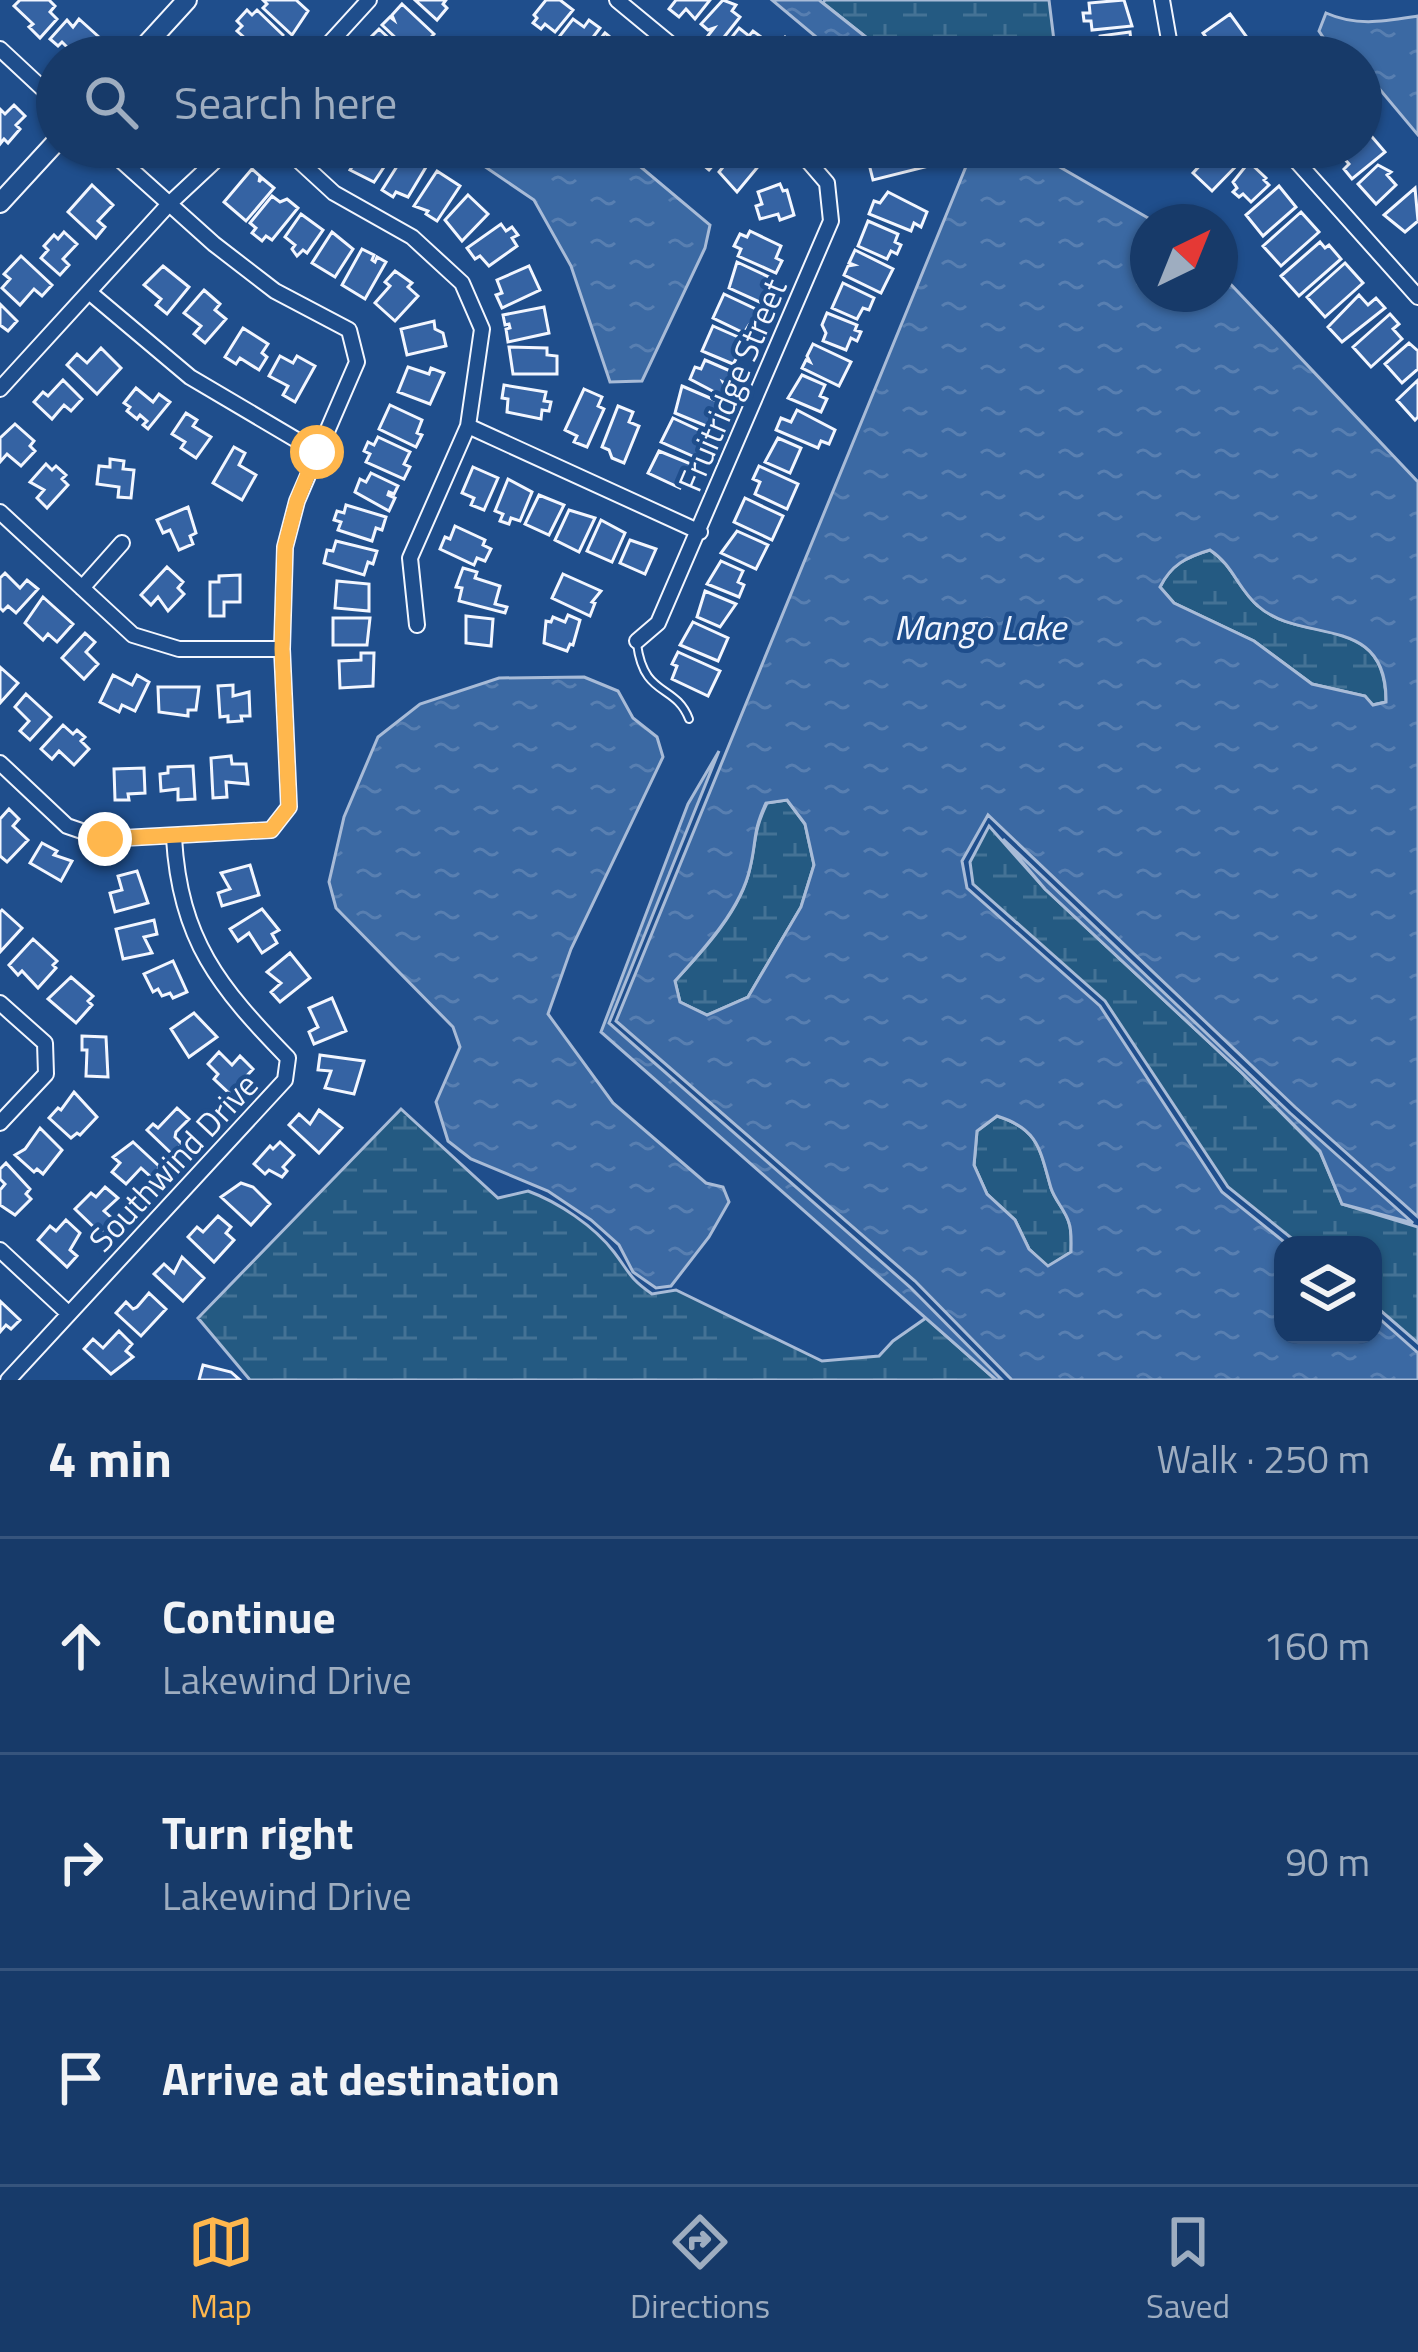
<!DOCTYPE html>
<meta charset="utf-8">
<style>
body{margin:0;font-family:"Titillium Web",sans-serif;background:#244571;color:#f1f3f6}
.controls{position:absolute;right:36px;bottom:36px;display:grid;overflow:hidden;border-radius:24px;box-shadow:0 3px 9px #0004}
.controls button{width:108px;height:108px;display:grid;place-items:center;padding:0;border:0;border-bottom:3px solid #36547d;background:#173a69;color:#f1f3f6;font:60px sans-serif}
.compass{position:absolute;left:1130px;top:204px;width:108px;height:108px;border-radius:50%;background:#173a69;box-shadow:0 3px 9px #0004;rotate:43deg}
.stop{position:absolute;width:36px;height:36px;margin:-27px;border:9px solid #ffb74d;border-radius:50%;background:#fff}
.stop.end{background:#ffb74d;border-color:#fff;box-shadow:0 3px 12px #0008}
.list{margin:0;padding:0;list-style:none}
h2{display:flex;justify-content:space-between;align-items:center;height:156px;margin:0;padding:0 48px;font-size:51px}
h2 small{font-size:39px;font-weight:400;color:#9eadc0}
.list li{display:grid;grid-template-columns:78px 1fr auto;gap:36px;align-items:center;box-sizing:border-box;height:216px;padding:0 48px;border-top:3px solid #36547d}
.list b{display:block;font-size:45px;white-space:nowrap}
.list p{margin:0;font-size:39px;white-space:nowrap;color:#9eadc0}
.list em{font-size:39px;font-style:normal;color:#9eadc0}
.icon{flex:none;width:66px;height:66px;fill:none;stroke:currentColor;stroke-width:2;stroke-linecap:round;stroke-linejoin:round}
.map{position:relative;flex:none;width:1418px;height:1380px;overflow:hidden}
.search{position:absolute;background:#173a69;box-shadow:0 3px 9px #0004;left:36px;right:36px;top:36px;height:132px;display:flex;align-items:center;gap:30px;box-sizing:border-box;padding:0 42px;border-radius:66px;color:#9eadc0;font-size:45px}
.sheet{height:804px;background:#173a69}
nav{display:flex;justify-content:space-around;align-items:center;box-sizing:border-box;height:168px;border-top:3px solid #36547d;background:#173a69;font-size:33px;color:#9eadc0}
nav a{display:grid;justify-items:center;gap:6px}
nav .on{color:#ffb74d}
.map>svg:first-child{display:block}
.wetland{fill:url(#wetland-marsh);stroke:#a8bbd7;stroke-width:3}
.water{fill:url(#water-ripples);stroke:#a8bbd7;stroke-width:3;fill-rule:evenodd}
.building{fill:#3563a3;stroke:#f2f6ff;stroke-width:3}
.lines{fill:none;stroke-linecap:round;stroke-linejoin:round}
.lane-casing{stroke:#f2f6ff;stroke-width:10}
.street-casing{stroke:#f2f6ff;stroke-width:18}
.secondary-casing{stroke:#f2f6ff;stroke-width:22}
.lane{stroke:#1f4e8c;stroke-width:6}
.street{stroke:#1f4e8c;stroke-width:14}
.secondary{stroke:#1f4e8c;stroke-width:18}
.route{stroke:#ffb74d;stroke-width:15}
.labels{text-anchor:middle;stroke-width:9;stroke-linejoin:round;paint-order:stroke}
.street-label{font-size:33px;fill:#f2f6ff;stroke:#1f4e8c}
.water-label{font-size:36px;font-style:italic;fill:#f2f6ff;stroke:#1f4e8c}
</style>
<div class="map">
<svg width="1418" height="1380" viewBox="0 0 1418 1380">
<defs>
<pattern id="wetland-marsh" width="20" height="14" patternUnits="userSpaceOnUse" patternTransform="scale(3)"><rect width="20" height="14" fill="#245a82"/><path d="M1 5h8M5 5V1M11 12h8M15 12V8" fill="none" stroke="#447295"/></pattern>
<pattern id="water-ripples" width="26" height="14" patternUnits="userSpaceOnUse" patternTransform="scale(3)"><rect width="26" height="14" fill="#3b69a3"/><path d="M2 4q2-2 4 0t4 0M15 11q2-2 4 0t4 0" fill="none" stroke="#587fb1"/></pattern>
</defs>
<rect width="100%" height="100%" fill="#1f4e8c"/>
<!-- wetland -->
<path class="wetland" d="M825,0H1049L1056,57H891L823,3Z
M1210,550C1233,565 1238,589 1258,606C1301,645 1386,610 1386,702L1372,705L1365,696L1312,684L1254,641L1174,603L1160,587C1171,565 1186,557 1210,550Z
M787,800L805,824L814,865L801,907L748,997L707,1015L680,1002L675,981C703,951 742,909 750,868C756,840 754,830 767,803Z
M989,826L1045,889L1242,1073L1320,1152L1342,1204L1418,1227V1343L1373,1304V1245H1300L1228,1187L1105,1001L973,884L970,862Z
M401,1109L498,1198L528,1191C558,1202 594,1226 614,1252C630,1273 629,1278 652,1294L676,1290L822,1361L879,1356L893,1341L926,1318L996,1380H250L198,1318Z
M997,1116C1039,1129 1040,1150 1051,1188C1055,1200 1066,1211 1069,1223C1072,1231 1071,1243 1071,1252L1048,1267L1029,1249L1015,1220L987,1194L974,1165L977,1131Z"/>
<!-- water -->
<path class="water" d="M772,0H819L891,57H840Z
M1326,13C1357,27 1386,21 1418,16V135L1361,67V57H1336L1319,31Z
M456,147H617L710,225L705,248L642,381L610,382L571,266L534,200Z
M974,147H1025L1155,222H1148V294H1220V273L1418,482V1217L1295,1107L988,815L962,861L967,888L1100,1006L1222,1192L1288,1245H1283V1335H1373V1313L1418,1353V1380H1012L915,1281L616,1021ZM1210,550C1233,565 1238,589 1258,606C1301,645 1388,612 1386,702L1373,705L1365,696L1312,684L1254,641L1174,603L1160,587C1171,565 1186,557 1210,550ZM787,800L805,824L814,865L801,907L748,997L707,1015L680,1002L675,981C703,950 741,909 750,868C757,840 752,833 766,803ZM997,1116C1039,1129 1040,1150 1051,1188C1055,1201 1066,1211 1069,1223C1072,1231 1071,1243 1071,1252L1048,1266L1029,1249L1015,1220L987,1194L974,1165L977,1131Z
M584,677L618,691L633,718L657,737L663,757L571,949L548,1014L613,1103L706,1183L723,1187L729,1202L709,1237L671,1286L656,1288L633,1272L619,1245L591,1220L548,1191L471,1159L448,1141L436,1102L460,1047L453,1027L336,908L329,882L344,817L378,737L420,704L499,678Z
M719,751L609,1023L910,1287L1002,1380H996L601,1032L688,804Z
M1003,839L1290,1113L1413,1223L1342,1204L1320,1151L1242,1073L1045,889Z"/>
<!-- building -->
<path class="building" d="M20,0H49L55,6L50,12L57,19L40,38L29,27L33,24L14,6Z
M263,0H296L308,11L292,35L263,8L267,4Z
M415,0H446L443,4L447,8L437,20Z
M546,0H560L573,10L555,32L545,24L541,29L533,23L537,18L534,15Z
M676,0H710L695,19L686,9L679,17L669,9Z
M723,0L736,5L732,11L740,17L717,46L707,37L714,28L708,30L701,24Z
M1124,0L1132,26L1092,30L1091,21H1084L1083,13H1090L1089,3Z
M402,4L434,34L414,55L382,25L390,17L394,20L392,15Z
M247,10L252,15L257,10L283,35L272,57H266L237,31L242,26L237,21Z
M1230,14L1246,36L1210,57L1204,49L1211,44L1203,33Z
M79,19L99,37L81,57H62L67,47L62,42L58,46L50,39L67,20L73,27Z
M573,19L584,27L589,20L600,28L578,57H548L545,55Z
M739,28L749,36L753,31L764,39L751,57H730L724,47Z
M379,29L409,57H367L360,50L369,39L373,43L371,37Z
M1130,32L1131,41L1126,42L1127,46L1134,45L1136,57H1098L1100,36Z
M605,33L616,42L610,49L618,57H586Z
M785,37L805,54L803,57H768Z
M238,38L258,57H220L214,51L225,40L231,45Z
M1254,41L1261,47L1265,41L1272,46L1268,52L1275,57H1243Z
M14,105L25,116L16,125L20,129L8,143L4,139L0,144V109L5,114Z
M1367,131L1385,152L1352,179L1344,169L1349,164L1340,154L1348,147H1361V136Z
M321,147H355L344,162Z
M365,147H380L378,154L388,161L374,182L350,170Z
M694,147H729L709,170L689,153Z
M739,147H747L761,163L737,192L719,172Z
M872,147H910L912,155L921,153L925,167L873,180L868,160L873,154Z
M1170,147H1202L1191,164L1168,151Z
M1234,147L1231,151L1241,161L1212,191L1193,173L1214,150L1212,147Z
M408,149L420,156L416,162L426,167L408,197L396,192L393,197L382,190Z
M1249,162L1266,178L1264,180L1269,185L1251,202L1243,194L1239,197L1233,192L1237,188L1233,182Z
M1378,165L1391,172L1387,175L1396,185L1376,204L1358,184Z
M252,169L260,176L259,182L262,178L274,188L246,221L224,202Z
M437,171L460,186L437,221L426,214L428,211L414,206Z
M780,184L783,191L787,190L794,215L780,220L778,214L760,219L756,206L762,204L758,192Z
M92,185L113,205L98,221L105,227L96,238L68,212Z
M1279,186L1296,207L1263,236L1246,215Z
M1415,188L1418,221L1405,232L1384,215Z
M888,192L927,212L921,227L914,223L911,231L869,214L874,201L880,203Z
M468,195L488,214L462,241L445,220Z
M272,196L280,202L287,199L298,208L272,240L266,236L262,241L252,233L256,228L250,223Z
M1301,212L1319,232L1281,266L1263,246Z
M301,214L323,230L307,253L303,250L297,256L292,249L295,245L285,237Z
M868,221L898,234L895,242L901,245L897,254L891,251L887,259L858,246Z
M501,224L506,231L512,227L518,235L512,238L517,246L489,266L480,256L475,259L467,248Z
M750,231L781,246L776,258L782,261L776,273L738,256L741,249L734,246L740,234L747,237Z
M64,232L77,244L63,259L69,265L60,275L41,258L48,250L44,246L54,235L58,239Z
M332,232L353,249L335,277L312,263Z
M1320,242L1325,248L1329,245L1341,259L1299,296L1281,276Z
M362,249L374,255L372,260L375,262L377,257L386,262L365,299L342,285Z
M855,250L893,269L881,293L844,275L848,266L854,265L849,263Z
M21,256L52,285L42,296L34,289L20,305L2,288L10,279L4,274Z
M737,262L771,278L764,304L729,288Z
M1345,263L1363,283L1325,317L1307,297Z
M163,266L189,287L167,314L156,305L161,299L144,285Z
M529,266L540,290L502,308L496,295L502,293L497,280Z
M395,271L412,283L408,287L418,296L395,321L375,303L390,286L385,282Z
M843,283L874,298L869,310L863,308L857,319L832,308Z
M204,290L220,304L215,310L226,319L205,343L194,334L201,326L184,313Z
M724,294L762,312L756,324L749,325L744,333L713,318Z
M1359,295L1368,305L1376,298L1385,308L1342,342L1328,327Z
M0,304L17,321L8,331L0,325Z
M544,307L549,333L508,342L506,329L510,328L509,324L505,325L503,315Z
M827,313L857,325L855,330L861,332L857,341L851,338L846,350L823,341L826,333L822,325Z
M1390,314L1399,324L1393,329L1402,339L1371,367L1353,347Z
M434,321L435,329L443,333L446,346L407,355L401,329Z
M713,326L747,341L733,364L702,351Z
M243,328L268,344L262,353L267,357L259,370L240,358L236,364L225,357Z
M1409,343L1418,351V369L1402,383L1385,364Z
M813,344L851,362L839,386L802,368L806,360L810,362L807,356Z
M509,347L547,348V355L557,356V374H513Z
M101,348L121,368L97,394L67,365L77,354L87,363Z
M280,356L293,363L297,356L315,366L295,402L283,395L288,386L269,376Z
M705,360L735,373L729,385L723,382L726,388L722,396L690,379L695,367L701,369Z
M408,367L429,374L431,368L444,373L430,404L398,392Z
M802,375L825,385L820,396L827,399L821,412L788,398Z
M63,380L82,399L71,411L64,405L52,419L34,402L43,392L48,396Z
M1418,380V417L1415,420L1397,400Z
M504,385L546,392L544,401L551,402L549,411L542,410L541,419L507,412L508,399L502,398Z
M682,386L717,401L711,428L675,413Z
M136,388L153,402L159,394L170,402L148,429L143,425L147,421L140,415L137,419L127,411L130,407L124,403Z
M584,389L602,397L598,406L604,409L587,447L574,442L577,436L565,430Z
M390,405L422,420L417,433L422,435L416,447L379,429Z
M618,406L633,412L629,422L639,426L624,463L612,458L609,450L602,447Z
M797,410L835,430L829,444L821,441L818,448L776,430L781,418L791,422Z
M186,413L197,420L193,426L211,437L196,458L181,448L185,442L172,434Z
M673,418L703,432L697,458L661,442Z
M15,424L34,441L30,446L35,451L21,466L7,454L0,462V438Z
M378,437L410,452L404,464L410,467L404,479L366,462L370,454L364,451L368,442L374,445Z
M778,438L801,448L790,473L765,462Z
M234,447L245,453L239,465L256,475L242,500L213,483Z
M659,451L691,464L680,488L648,473Z
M110,459L124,461L123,469L134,470L131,498L118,497L119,487L97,484L99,466L110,467Z
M46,464L52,470L56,466L66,475L62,479L68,485L47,508L37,498L44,490L30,482Z
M759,466L798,484L787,509L755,494L760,482L753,479Z
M473,467L498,478L484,510L471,505L474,498L462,493Z
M371,473L398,486L394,494L389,492L388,495L395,498L389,511L355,492L360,479L366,482Z
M508,479L532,492L520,521L511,518L509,524L500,521L503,514L495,511Z
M539,495L564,505L549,535L525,524Z
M745,498L783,516L772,540L734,522Z
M346,505L386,517L382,530L376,528L372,541L338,530L341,522L334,520L337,511L344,513Z
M188,507L196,533L190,536L193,544L179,550L170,530L163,533L157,520Z
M569,510L595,518L579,552L555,540Z
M601,520L625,533L612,562L587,551Z
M455,526L485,540L483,545L491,549L485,561L477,558L474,565L440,549L445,537L450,539Z
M737,531L768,545L756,569L721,553Z
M630,540L656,549L645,574L620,563Z
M336,541L377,551L373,564L368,562L364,575L324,563L327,550L333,551Z
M721,561L743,571L738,582L744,585L739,597L707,584Z
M167,567L183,582L178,588L184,594L168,611L158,597L151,605L141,595Z
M463,568L477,572L475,578L500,586L495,604L507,607L505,613L459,601L462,588L456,587Z
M5,573L20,588L27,580L38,589L16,613L8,606L3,611L0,608V578Z
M563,574L601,591L592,602L595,603L590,616L552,598Z
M240,575V602H224V616H210V582H219V576Z
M337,581L369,584V611L335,608Z
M705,591L736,604L720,627L697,617Z
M43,597L73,624L57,642L48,634L43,640L25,623Z
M568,615L580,620L573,645L570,644L567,651L544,643L546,621L551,622L553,617L565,622Z
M466,616L493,619L491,646L466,643Z
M333,618H370L367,645H333Z
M693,622L728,638L718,661L680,645Z
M85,633L95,642L86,652L98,664L84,679L62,658Z
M678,652L720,671L708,696L672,679L677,666L672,664Z
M361,653H374L373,686L340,688L339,661L361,660Z
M0,667L18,683L0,703Z
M113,675L132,685L137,675L149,682L135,711L122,705L119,712L100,702Z
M233,685V696L249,692L250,716H241L242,721L228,722V716L220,717L218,686Z
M158,687H199L196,710H188V716L159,712Z
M26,694L51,717L30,740L20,731L29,721L15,707Z
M63,725L73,734L77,730L85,737L81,741L89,749L74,765L59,751L52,759L41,749Z
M231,756L232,764H246L248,784L226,782L227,797L213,798L211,758Z
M193,766L195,799L178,800V789L161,791L160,774L168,773V767Z
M144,768L145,793L128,794L129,800H115L114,769Z
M9,809L19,819L13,826L28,840L7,862L0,856V819Z
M42,843L57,851L54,855L72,861L61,881L30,863Z
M250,865L259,895L222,906L218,893L230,889L221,873Z
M137,871L148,903L115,912L110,893L122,890L118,876Z
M262,909L279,930L272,934L277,943L262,953L249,933L238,941L230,929Z
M2,910L22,928L0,952V912Z
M154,920L157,934L144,937L152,953L123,959L116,929Z
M33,939L57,961L53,965L56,968L38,988L22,971L18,975L9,965Z
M290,953L310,978L280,1002L271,992L281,983L267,972Z
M173,961L187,992L173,998L170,993L162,996L158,989L153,992L144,974Z
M71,977L93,996L88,1001L92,1005L76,1023L48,999Z
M332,998L346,1031L314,1044L309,1032L318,1027L309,1008Z
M194,1013L217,1037L189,1057L171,1029Z
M82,1036L106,1037L108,1077L86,1076L87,1050H82Z
M219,1052L232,1065L240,1056L253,1069L230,1094L214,1079L218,1074L208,1064Z
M320,1055L364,1061L354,1094L325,1088L331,1071L318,1070Z
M74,1092L97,1117L80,1135L77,1133L71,1138L49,1118L58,1108L61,1110Z
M177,1108L189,1119L176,1132L175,1137L182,1144L172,1154L147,1130L153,1124L158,1128Z
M319,1110L342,1128L319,1153L289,1125L299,1114L310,1124Z
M40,1128L62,1150L43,1174L37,1169L34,1172L15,1155L25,1149Z
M133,1142L160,1167L151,1177L141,1168L126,1184L112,1172L120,1163L113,1157Z
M280,1142L294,1155L283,1167L287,1171L282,1177L269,1170L265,1174L254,1164L270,1146L273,1149Z
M6,1163L30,1189L26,1194L31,1199L15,1215L0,1205V1190L5,1184L0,1179V1169Z
M241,1183L253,1187L270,1204L251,1225L221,1197Z
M105,1187L118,1198L104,1211L113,1219L100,1233L75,1209L91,1193L96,1197Z
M218,1216L231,1227L226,1233L234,1240L214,1262L188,1237L197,1227L203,1232Z
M66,1220L80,1233L70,1250L77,1256L67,1267L38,1240L50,1226L56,1231Z
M182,1257L204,1278L183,1301L154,1274L164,1264L174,1273Z
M149,1293L166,1309L141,1336L116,1313L126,1302L133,1309L137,1307Z
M0,1301L20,1320L11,1329L6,1325L0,1332Z
M119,1331L132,1344L126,1351L133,1357L111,1374L84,1349L93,1339L103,1348Z
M203,1365L231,1372L240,1380H199Z"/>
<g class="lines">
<!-- lane casing -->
<g class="lane-casing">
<path id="lane" d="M637,644C644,698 675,683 689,719"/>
</g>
<!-- street casing -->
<g class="street-casing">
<path id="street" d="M617,0L686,57
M1162,0L1172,57
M0,49L57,102
M317,57L369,0
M284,147L334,193L412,237L462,283L482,329L468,426L410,558L417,625
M1284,147L1418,297
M89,292L190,377L317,452
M0,389L169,204L230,147
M468,426L700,532
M0,512L133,635L179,649H282
M82,588L122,543
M637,641L658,623L831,221L827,183L796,147
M0,763L67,826L105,839L271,830L289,807L282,649L285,547L297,501L357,362L349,330L275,291L214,244L106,147
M0,1003L45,1043L46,1074L0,1123
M0,1250L69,1314
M8,1380L285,1080L288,1058C219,987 180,940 174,838"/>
</g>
<!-- secondary casing -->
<g class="secondary-casing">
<path id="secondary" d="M135,57L187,0
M0,203L57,141"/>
</g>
<!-- lane -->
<use href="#lane" class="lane"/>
<!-- street -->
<use href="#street" class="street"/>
<!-- secondary -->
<use href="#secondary" class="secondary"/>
</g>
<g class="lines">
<!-- route -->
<path class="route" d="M105,839L271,830L289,807L282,649L285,547L297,501L317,452"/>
</g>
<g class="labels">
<!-- street labels -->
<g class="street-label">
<text transform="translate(732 385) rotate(-67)" y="12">Fruitridge Street</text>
<text transform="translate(173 1162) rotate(-47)" y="12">Southwind Drive</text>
</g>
<!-- water labels -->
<g class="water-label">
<text x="980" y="640">Mango Lake</text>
</g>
</g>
</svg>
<div class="controls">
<button><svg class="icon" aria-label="layers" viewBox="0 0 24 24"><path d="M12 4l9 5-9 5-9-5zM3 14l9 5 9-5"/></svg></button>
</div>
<svg class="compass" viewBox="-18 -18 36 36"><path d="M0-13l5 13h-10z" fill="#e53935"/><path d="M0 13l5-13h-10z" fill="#9eadc0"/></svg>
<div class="stop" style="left:317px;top:452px"></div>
<div class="stop end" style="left:105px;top:839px"></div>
<div class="search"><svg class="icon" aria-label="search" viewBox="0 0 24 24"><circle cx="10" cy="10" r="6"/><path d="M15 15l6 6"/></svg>Search here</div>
</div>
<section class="sheet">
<h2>4 min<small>Walk · 250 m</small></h2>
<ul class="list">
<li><svg class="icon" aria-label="ahead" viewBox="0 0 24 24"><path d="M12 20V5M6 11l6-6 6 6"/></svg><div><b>Continue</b><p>Lakewind Drive</p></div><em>160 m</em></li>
<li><svg class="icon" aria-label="right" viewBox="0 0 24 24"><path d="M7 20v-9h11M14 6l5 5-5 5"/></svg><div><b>Turn right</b><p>Lakewind Drive</p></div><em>90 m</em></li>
<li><svg class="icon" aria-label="arrive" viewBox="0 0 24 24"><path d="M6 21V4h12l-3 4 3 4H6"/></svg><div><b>Arrive at destination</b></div></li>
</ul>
</section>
<nav>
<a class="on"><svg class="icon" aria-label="map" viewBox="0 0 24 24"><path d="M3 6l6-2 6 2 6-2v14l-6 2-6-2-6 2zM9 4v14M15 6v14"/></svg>Map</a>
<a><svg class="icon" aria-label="directions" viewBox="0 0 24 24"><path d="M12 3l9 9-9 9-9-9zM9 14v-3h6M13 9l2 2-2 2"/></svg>Directions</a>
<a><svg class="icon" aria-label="saved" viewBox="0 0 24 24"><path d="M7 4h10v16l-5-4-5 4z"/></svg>Saved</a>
</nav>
